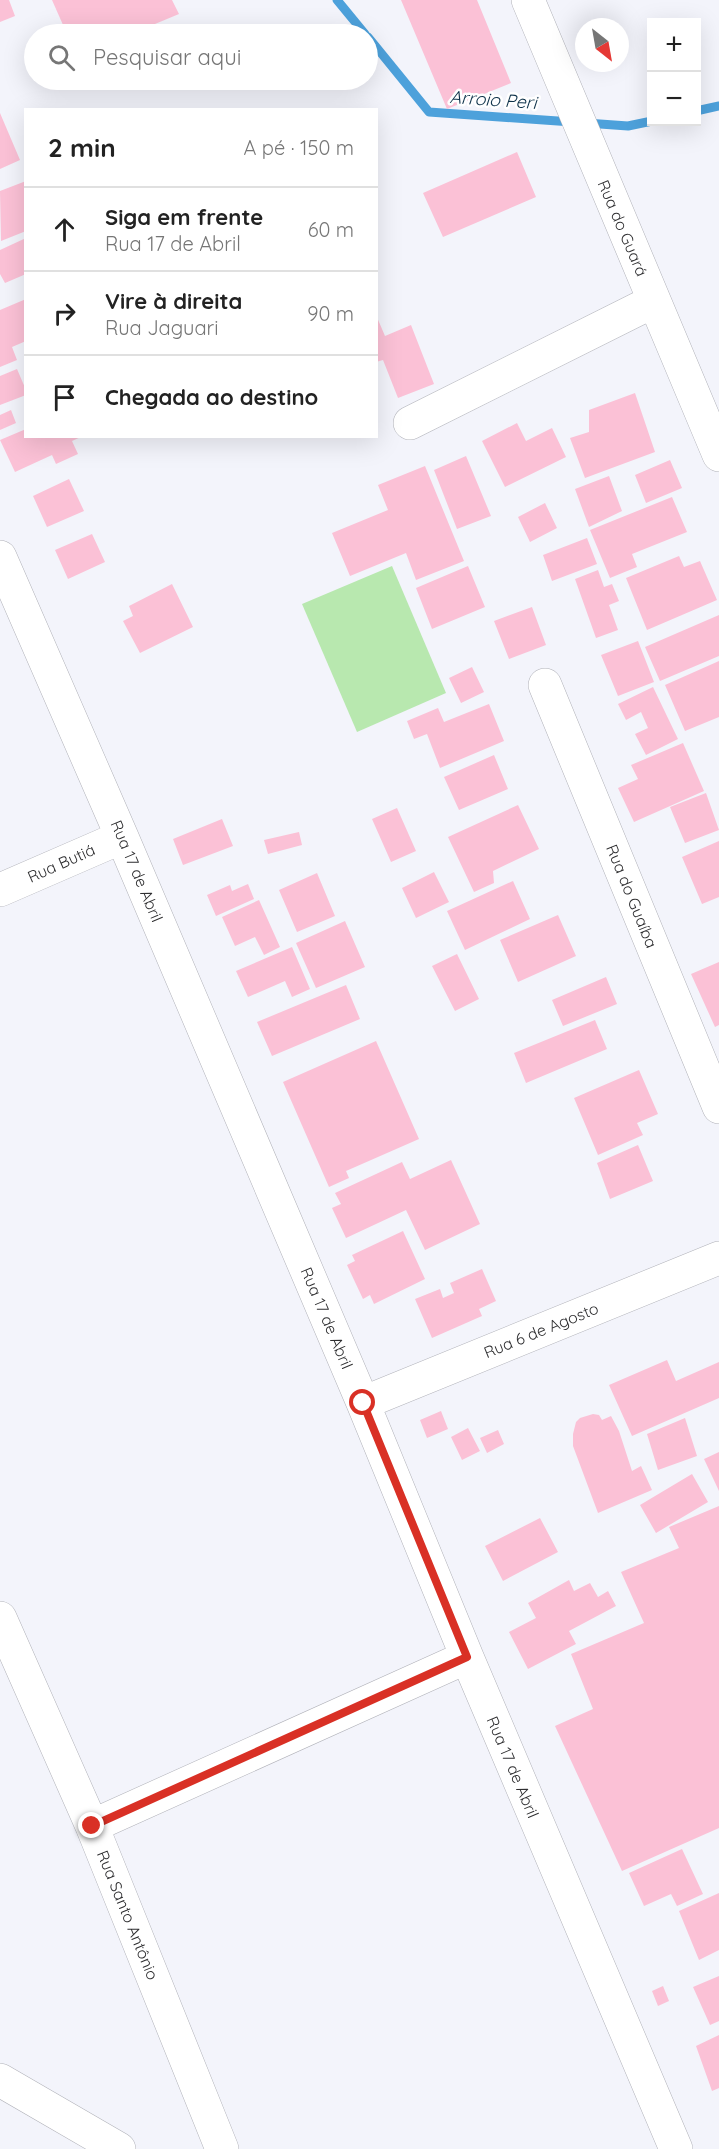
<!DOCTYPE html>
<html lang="pt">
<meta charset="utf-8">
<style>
body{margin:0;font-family:Quicksand,sans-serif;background:#f2f2f2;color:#222}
.controls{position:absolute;right:18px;top:18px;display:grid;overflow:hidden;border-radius:0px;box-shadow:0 6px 24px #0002}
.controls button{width:54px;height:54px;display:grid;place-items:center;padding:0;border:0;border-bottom:2px solid #e0e0e0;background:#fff;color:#222;font:30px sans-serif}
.compass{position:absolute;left:575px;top:18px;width:54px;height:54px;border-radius:50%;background:#fff;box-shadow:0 6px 24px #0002;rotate:149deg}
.stop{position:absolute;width:18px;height:18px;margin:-14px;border:4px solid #d93025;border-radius:50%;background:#fff}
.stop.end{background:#d93025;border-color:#fff;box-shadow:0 2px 6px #0008}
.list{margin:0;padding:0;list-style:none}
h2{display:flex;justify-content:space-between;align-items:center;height:78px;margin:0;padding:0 24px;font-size:26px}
h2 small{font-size:20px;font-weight:400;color:#767676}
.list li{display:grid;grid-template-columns:39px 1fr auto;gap:18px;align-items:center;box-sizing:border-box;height:84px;padding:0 24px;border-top:2px solid #e0e0e0}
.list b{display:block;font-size:22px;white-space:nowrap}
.list p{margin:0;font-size:20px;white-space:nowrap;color:#767676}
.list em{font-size:20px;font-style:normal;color:#767676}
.icon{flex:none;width:33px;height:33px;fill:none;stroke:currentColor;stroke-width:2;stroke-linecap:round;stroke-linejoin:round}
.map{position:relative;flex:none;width:719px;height:2149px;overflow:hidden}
.search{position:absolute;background:#fff;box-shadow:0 6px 24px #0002;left:24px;top:24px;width:354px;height:66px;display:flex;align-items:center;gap:15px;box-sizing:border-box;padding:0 21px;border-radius:33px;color:#767676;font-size:22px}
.panel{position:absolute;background:#fff;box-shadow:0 6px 24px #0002;left:24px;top:108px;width:354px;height:330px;border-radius:0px}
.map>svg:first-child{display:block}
.green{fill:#b8e8af}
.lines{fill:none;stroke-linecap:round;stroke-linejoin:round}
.stream{stroke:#4da1db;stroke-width:9}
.building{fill:#fbc1d6}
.minor-casing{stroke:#b1b2b9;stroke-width:34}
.minor{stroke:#fff;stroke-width:33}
.route{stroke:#d93025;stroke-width:8}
.labels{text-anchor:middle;stroke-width:5;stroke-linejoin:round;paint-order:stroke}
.street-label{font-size:16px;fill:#2e2e30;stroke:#fff}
.water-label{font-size:18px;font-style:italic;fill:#0d3149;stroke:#fff}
</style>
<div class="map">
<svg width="719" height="2149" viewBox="0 0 719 2149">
<rect width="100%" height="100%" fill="#f3f4fb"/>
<!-- green -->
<path class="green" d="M392,566L446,693L357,732L302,604Z"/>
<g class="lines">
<!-- stream -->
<path class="stream" d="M337,0L365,34
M368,37L429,112L572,122
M696,111L719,106
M586,123L628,126L652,121"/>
</g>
<!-- building -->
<path class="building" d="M0,0H9L15,16L0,22Z
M52,0H172L179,14L131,34H67Z
M401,0H477L511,83L447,109Z
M0,113L20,160L0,169Z
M517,152L536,197L443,237L423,193Z
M26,181V231L1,241L0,191Z
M26,238V274L5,283L0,274V250Z
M26,299V341L12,347L17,360L0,367V310Z
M376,315L385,336L411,325L434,384L398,398L383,360L376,362Z
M17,369L26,390V395L0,405V376Z
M635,393L655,452L585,478L570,438L589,432V410Z
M11,410L16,423L0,430V415Z
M517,423L526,441L552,428L566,457L505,487L482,441Z
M26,429V436H83L72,441L78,454L56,464L52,455L15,472L0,440Z
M466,456L491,516L457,529L434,470Z
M670,460L682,488L646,503L635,475Z
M425,466L464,561L416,580L406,553L350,576L332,533L388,510L378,485Z
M609,476L622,511L589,527L575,489Z
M69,479L84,511L47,527L33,496Z
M672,497L687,532L632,554L637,567L610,578L590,530Z
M545,503L557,528L530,542L518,517Z
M92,534L105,562L68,579L55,550Z
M587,538L597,564L552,581L543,555Z
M679,556L684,567L700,561L717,600L647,630L626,578Z
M468,566L485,607L432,629L416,588Z
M598,570L604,587L612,584L619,601L609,605L618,630L596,638L575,579Z
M172,584L193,627L140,653L123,621L133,616L129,606Z
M532,607L546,645L509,659L494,621Z
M719,615V656L660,681L645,647Z
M638,641L654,682L618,696L601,655Z
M719,661V717L685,731L665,685Z
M472,667L484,692L461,703L449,678Z
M653,687L678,739L646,755L635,734L648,728L641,712L626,720L618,704Z
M489,704L504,741L440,768L427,734L414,739L407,721L438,708L444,722Z
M683,743L704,791L634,822L618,788L638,779L631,765Z
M494,755L508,789L459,810L444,777Z
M706,793L719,830L685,843L670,807Z
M518,805L539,849L493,871L494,883L474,892L448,837Z
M397,808L416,851L391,862L372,819Z
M222,819L233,846L183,865L173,839Z
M299,832L302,845L268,854L264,840Z
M719,841V897L702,904L682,857Z
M434,872L449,902L416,918L402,888Z
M317,873L335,916L297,932L279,890Z
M513,881L530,919L465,950L447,911Z
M248,884L254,899L216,916L207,895L230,885L232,891Z
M259,900L280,947L264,955L255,937L235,946L222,917Z
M558,915L576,956L518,982L500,940Z
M345,921L365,967L316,988L296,943Z
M292,947L310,989L292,997L285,981L248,997L236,971Z
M457,954L479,999L455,1011L432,966Z
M719,962V1025L715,1027L691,974Z
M606,977L617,1004L563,1026L552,1000Z
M346,985L360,1019L272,1056L257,1022Z
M595,1020L607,1049L526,1083L514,1053Z
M376,1041L419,1139L346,1171L349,1178L329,1187L283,1082Z
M639,1070L658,1114L637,1123L643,1135L598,1155L574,1098Z
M638,1145L653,1181L610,1199L597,1163Z
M451,1160L480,1224L425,1250L406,1210L346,1238L332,1208L341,1204L335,1193L402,1162L410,1179Z
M403,1231L425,1279L374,1304L370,1295L363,1299L347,1265L355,1261L352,1255Z
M482,1269L496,1301L479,1309L482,1316L432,1338L415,1299L440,1289L443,1298L454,1293L450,1283Z
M667,1360L676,1381L719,1362V1398L632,1436L609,1385Z
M441,1411L448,1429L427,1438L420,1420Z
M593,1414L599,1415L602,1420L611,1416L619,1431L632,1471L641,1466L652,1490L598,1513L573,1446V1434L576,1422L580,1418Z
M685,1418L697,1456L658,1470L647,1434Z
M468,1428L480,1451L462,1460L451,1437Z
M498,1430L504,1444L487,1453L480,1438Z
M719,1452V1491L704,1459Z
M692,1474L708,1502L656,1533L640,1505Z
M719,1506V1828L622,1871L555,1726L593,1709L571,1654L644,1623L621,1572L679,1548L669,1527Z
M540,1518L558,1552L503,1581L485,1546Z
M569,1580L574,1591L590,1583L598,1597L608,1591L616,1606L569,1631L576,1644L528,1669L509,1632L536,1618L528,1603Z
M682,1849L703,1894L677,1906L671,1894L644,1906L629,1873Z
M719,1893V1950L699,1960L679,1911Z
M719,1976V2021L710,2025L693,1987Z
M663,1986L669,2001L658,2006L652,1991Z
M719,2035V2088L712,2091L696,2046Z"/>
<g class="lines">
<!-- minor casing -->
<g class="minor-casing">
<path id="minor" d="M528,0L719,455
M410,423L654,301
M0,557L122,837L363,1403L467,1657L676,2149
M545,685L719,1107
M0,890L122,837
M363,1403L719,1258
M0,1618L92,1826L222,2149
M92,1826L467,1657
M0,2080L119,2149"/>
</g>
<!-- minor -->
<use href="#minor" class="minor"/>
</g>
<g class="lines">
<!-- route -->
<path class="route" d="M92,1826L467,1657L363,1403"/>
</g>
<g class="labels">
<!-- street labels -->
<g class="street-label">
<text transform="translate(623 228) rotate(67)" y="6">Rua do Guará</text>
<text transform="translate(61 863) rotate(-24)" y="6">Rua Butiá</text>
<text transform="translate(137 871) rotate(67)" y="6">Rua 17 de Abril</text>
<text transform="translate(632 896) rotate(68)" y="6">Rua do Guaíba</text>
<text transform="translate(327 1318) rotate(67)" y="6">Rua 17 de Abril</text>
<text transform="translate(541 1330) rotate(-22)" y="6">Rua 6 de Agosto</text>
<text transform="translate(513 1767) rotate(67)" y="6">Rua 17 de Abril</text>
<text transform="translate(128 1915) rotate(68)" y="6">Rua Santo Antônio</text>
</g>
<!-- water labels -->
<g class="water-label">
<text transform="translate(493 100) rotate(4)" y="6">Arroio Peri</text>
</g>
</g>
</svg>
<div class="controls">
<button>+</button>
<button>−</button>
</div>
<svg class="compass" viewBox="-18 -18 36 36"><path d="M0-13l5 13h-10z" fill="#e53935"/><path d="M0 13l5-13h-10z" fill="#767676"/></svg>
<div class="stop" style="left:363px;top:1403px"></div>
<div class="stop end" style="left:92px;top:1826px"></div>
<div class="search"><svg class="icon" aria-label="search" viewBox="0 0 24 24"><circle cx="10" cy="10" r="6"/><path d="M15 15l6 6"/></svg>Pesquisar aqui</div>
<section class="panel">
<h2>2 min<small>A pé · 150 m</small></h2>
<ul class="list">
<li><svg class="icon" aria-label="ahead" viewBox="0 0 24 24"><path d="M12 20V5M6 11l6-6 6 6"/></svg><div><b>Siga em frente</b><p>Rua 17 de Abril</p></div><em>60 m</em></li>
<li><svg class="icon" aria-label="right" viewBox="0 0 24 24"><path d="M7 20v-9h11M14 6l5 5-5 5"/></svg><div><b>Vire à direita</b><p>Rua Jaguari</p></div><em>90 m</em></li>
<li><svg class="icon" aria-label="arrive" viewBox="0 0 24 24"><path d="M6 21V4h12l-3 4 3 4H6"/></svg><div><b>Chegada ao destino</b></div></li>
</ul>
</section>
</div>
